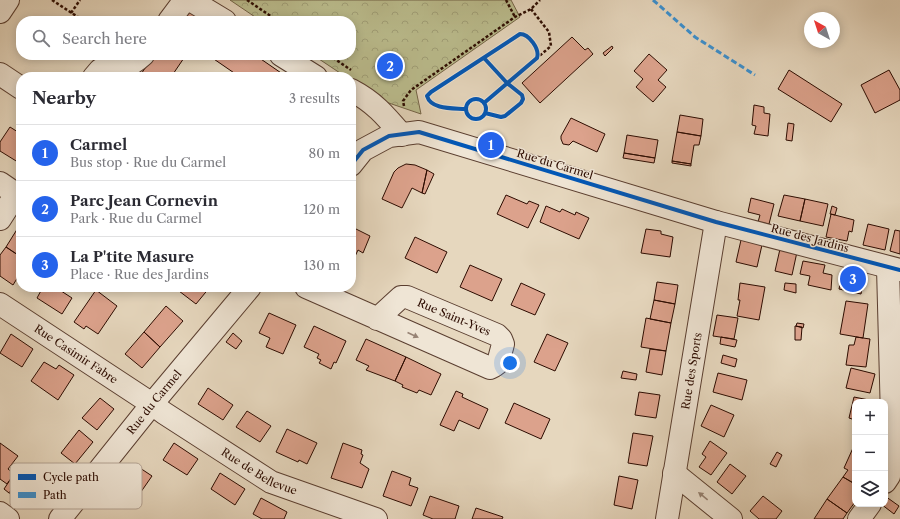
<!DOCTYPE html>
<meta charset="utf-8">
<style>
body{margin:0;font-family:"Libre Caslon Text",serif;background:#f7f7f7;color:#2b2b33}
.controls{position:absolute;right:12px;bottom:12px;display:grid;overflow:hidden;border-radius:8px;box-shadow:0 2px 10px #0003}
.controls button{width:36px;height:36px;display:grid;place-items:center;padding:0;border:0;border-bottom:1px solid #e1e1e2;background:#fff;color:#2b2b33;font:20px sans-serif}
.compass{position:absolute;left:804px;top:12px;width:36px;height:36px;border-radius:50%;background:#fff;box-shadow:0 2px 10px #0003;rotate:321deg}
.you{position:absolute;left:510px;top:363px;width:14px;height:14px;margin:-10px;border:3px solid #fff;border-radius:50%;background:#1a73e8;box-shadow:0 0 0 6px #1a73e833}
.badge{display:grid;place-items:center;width:26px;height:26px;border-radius:50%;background:#2563eb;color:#fff;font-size:13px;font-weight:700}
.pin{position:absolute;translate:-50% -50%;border:2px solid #fff;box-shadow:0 1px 4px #0006}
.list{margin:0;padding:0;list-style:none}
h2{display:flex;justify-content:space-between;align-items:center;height:52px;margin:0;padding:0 16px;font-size:17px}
h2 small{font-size:13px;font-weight:400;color:#7c7c81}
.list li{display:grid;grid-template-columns:26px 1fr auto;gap:12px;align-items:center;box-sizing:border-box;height:56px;padding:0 16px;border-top:1px solid #e1e1e2}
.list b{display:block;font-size:15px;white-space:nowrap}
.list p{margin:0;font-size:13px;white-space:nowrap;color:#7c7c81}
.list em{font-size:13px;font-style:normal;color:#7c7c81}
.icon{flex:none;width:22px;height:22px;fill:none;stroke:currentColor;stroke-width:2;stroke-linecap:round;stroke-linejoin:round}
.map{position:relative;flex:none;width:900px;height:519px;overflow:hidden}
.search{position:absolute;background:#fff;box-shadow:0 2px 10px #0003;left:16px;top:16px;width:340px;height:44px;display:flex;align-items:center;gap:10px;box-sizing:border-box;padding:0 14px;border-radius:16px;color:#7c7c81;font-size:15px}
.panel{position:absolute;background:#fff;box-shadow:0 2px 10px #0003;left:16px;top:72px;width:340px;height:220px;border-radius:16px}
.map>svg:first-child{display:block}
.park{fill:url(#park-crowns);stroke:#746447}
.building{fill:#dca28c;stroke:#2c0b00}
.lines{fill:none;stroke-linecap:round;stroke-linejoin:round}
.minor-casing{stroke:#5a3e30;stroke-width:24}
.path{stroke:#2c0b00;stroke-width:2.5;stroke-dasharray:3 2;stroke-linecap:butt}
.minor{stroke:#efe5d5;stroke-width:22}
.quiet{stroke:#3c91d0;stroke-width:3;stroke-dasharray:6 3;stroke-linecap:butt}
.cycleway-casing{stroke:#efe5d5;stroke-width:6}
.cycleway{stroke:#0057b8;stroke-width:4}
.oneway{fill:#978375}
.labels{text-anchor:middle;stroke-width:3;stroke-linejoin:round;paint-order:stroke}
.street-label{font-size:11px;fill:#2c0b00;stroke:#efe5d5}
.key{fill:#efe5d5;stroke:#b4a495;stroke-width:1}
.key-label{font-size:11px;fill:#2c0b00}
</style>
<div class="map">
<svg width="900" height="519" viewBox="0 0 900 519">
<defs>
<pattern id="park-crowns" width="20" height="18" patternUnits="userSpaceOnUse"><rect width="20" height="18" fill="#bbbd8e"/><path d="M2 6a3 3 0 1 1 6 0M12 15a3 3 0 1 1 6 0" fill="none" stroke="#a1a179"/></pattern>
</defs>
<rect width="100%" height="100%" fill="#e6d7be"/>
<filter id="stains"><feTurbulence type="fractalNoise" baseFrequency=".005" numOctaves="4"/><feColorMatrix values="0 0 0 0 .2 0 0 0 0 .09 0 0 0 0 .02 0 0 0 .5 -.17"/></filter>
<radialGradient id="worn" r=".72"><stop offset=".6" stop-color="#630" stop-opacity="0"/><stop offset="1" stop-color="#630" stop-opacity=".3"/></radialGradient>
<!-- park -->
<path class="park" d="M230,0H511L520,17L416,90L421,114L380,100L351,81V77H346L313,55H351V21H261Z"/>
<!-- building -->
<path class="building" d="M187,8L206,21H177Z
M572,37L585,50L588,48L593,54L540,103L522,83Z
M612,46L613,48L605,56L603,53Z
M649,54L667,70L658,80L666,87L653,102L636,87L643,79L634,71Z
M154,55H186L171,77H139Z
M208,55H255L287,77H240Z
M789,70L842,104L831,122L778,89Z
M889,70L900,90V100L875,113L861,85Z
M754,105L764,107V113L770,114L768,136L754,134L756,126L752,125Z
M680,115L703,119L701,136L677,132Z
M571,118L605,134L597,152L573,141L569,145L563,144L561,139V136Z
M788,123L794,124L792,141L786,140Z
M10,127L21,134V164L0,151V142Z
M677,132L701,136L699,145H694L691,164L672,161Z
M627,135L658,140L655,158L624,153Z
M624,153L655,158L654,163L623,158Z
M672,161L691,164V166L672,163Z
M406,164L415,165L427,170L422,193L412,188L402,208L382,199L394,172L398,168Z
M427,170L434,174L425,194L422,193Z
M506,195L527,204L529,201L539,205L528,228L497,214Z
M784,195L805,199L800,221L778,216Z
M751,198L774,204L769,224L758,222L760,215L748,212Z
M805,199L828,204L823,226L800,221Z
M546,206L560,212L562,209L575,215L576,212L589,218L579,239L540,222Z
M832,206L837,208L835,215L830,214Z
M831,214L854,220L852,232L849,231L847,241L826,237Z
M21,223V257L6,247Z
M868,224L889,229L885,250L863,245Z
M354,228L370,236L363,253L358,250L351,265V234Z
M646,229L661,231V234L673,237L670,257L641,253Z
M895,230L900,231V254L890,251Z
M415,237L447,252L437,273L405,258Z
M741,240L762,245L757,267L736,262Z
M6,247L21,257V272L13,285L0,276V255Z
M780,249L797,252L792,275L775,271Z
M803,261L825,265L823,273L832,275L831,290L808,285L810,276L800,274Z
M845,263L866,268L861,294L839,289Z
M470,265L502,279L492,301L460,287Z
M657,282L678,285L675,304L654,300Z
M521,283L545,294L535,315L511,305Z
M740,283L765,287L759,320L737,316L740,300H738Z
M785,283L796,284V293L784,290Z
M43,287H55L72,298L62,314L37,298Z
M183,287H210L196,304L179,291Z
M96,290L117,306L98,334L86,326L84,329L74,322Z
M654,300L675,304L671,323L650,319Z
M846,301L868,304L863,338L840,334Z
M166,306L183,321L160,347L144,332Z
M269,313L296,325L283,354L266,347L270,338L259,333Z
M717,315L738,318L734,339L713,336Z
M646,318L671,323L666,351L641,347Z
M797,323L804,324L803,328L796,326Z
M314,326L346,341L336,363L334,362L331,369L319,363L321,360L317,358L319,354L304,347Z
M795,326L802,327L801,340H795Z
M144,332L160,347L142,368L125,354Z
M233,333L242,341L236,349L226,342Z
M11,334L33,349L22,367L0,353Z
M547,334L568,343L555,371L534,362Z
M721,337L737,340L735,347L720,344Z
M856,337L870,339L866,367L846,365L849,345H854Z
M366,339L406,357L395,381L366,370L369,366L356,360Z
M650,349L666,351L662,375L646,372Z
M723,355L737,359L735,367L721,363Z
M406,357L441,374L431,395L419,390L417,393L402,387L403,385L395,381Z
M44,362L56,369L59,365L74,375L58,400L31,381Z
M851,368L875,374L870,393L846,388Z
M623,371L637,374L636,380L621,378Z
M718,373L747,380L742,400L713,392Z
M208,388L233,405L223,420L198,404Z
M456,391L463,394L462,397L488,409L479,429L459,420L454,431L440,425Z
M639,392L660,395L656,418L635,415Z
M854,397L874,401V402H855V420L849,418Z
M100,398L114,409L97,430L82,418Z
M514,403L550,419L541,439L505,423Z
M711,405L734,415L724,437L701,426Z
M247,411L271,426L260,442L236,427Z
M287,429L317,443L307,464L299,460L298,462L276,452Z
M79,430L93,442L75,464L61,453Z
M633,433L653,436L647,466L628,463Z
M710,441L727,453L711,475L699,467L706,457L702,454Z
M0,443L18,456L8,469L14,474L7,484L0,479Z
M174,443L198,459L187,475L163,460Z
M343,443L362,450L361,454L363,455L360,463L369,469L362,488L331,478Z
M853,448L855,449V484L843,477L848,470L844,468Z
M777,452L782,455L776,467L770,464Z
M730,464L746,476L732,494L717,482Z
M137,466L152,476L136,499L120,489Z
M392,471L411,478L409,485L418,488L411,506L383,496Z
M220,473L245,489L235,505L211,489Z
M14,474L20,478L9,493L4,489Z
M619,476L638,480L632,509L614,505Z
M843,477L855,484V494L854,496L855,497V502L847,513L827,499Z
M20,478L37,490L26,505L9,493Z
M430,496L459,506L455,519H433L423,515Z
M763,496L782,511L776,519H759L750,511Z
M885,496L899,506L894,514L881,504H885Z
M261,498L287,512L284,519H262L253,514Z
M827,499L847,513L843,519H814Z
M476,508L503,517L502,519H472Z"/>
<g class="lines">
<!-- minor casing -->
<g class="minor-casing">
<g id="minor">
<path d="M0,12L8,0"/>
<path d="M169,21L184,1H192L225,21"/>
<path d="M281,55L316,77"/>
<path d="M0,74L21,88"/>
<path d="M94,77L100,70C119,70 129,68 143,55"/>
<path d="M351,90C374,102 385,115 402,135"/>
<path d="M351,165L363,150L389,136L419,132L716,222L900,270"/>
<path d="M0,183L16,194L0,219"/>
<path d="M306,287L490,368L494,366L498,363L503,344L501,339L497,335L407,297H401L377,319"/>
<path id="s1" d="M0,304L152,404L164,413L271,482L376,519"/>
<path d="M674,473L731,519"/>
<path d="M885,482L889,476L893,456L888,268"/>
<path d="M0,513L8,519"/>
<path id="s2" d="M60,519L152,404L250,287"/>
<path id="s3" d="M667,519L716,222"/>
<path d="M859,519L870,504"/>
</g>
</g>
<!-- path -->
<path class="path" d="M52,0L84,21
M247,0L278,21
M506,0L515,17
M531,9L549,32L551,46L537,58
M71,13L80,0
M329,55L351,70
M404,106L403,101L411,90L515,17L531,9L540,0"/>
<!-- minor -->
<use href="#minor" class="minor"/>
<!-- quiet -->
<path class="quiet" d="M653,0L695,37L755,75"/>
<!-- cycleway casing -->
<g class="cycleway-casing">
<path id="cycleway" d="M484,58L507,83L522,95L523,99L521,103L505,116L501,117L485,113
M466 109a10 10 0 1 1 20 0a10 10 0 1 1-20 0Z
M465,109C454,108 431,110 427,96L431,92L520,34C529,34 540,49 537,58L484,103
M351,165L363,150L389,136L419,132L716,222L900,270"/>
</g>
<!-- cycleway -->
<use href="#cycleway" class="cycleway"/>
</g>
<!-- one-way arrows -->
<defs><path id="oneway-solid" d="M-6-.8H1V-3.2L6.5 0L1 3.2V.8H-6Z"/></defs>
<g class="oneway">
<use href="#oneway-solid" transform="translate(413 335) rotate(24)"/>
<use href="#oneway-solid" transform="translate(703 496) rotate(-141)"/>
</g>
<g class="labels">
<!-- street labels -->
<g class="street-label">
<text transform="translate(555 164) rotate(17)" y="4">Rue du Carmel</text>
<text transform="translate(810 238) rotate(15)" y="4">Rue des Jardins</text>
<text transform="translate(454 317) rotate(23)" y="4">Rue Saint-Yves</text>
<text dy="4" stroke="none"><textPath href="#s1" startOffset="91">Rue Casimir Fabre</textPath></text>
<text dy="4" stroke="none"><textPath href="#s3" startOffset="150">Rue des Sports</textPath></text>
<text dy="4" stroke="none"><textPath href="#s2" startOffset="150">Rue du Carmel</textPath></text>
<text dy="4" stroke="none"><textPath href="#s1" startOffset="309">Rue de Bellevue</textPath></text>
</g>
</g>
<!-- legend -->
<rect x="10" y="463" width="132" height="46" rx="6" class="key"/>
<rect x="18" y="474" width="18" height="6" fill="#0057b8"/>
<rect x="18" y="492" width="18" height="6" fill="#3c91d0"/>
<g class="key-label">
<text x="43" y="481">Cycle path</text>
<text x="43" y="499">Path</text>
</g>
<rect width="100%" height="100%" filter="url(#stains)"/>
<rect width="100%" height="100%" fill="url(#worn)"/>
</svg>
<div class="controls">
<button>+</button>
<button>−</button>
<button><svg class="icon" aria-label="layers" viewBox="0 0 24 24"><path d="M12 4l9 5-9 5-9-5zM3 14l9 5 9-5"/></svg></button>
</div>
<svg class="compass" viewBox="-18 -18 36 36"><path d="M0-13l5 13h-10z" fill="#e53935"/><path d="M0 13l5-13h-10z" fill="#7c7c81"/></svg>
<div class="you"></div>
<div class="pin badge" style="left:491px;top:145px">1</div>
<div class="pin badge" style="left:390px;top:66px">2</div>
<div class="pin badge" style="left:853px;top:279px">3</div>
<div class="search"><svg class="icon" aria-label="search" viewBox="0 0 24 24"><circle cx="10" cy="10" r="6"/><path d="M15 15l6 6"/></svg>Search here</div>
<section class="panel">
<h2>Nearby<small>3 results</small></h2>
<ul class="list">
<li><span class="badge">1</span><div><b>Carmel</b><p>Bus stop · Rue du Carmel</p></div><em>80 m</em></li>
<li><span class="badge">2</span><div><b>Parc Jean Cornevin</b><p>Park · Rue du Carmel</p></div><em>120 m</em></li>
<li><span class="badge">3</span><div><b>La P'tite Masure</b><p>Place · Rue des Jardins</p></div><em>130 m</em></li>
</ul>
</section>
</div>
